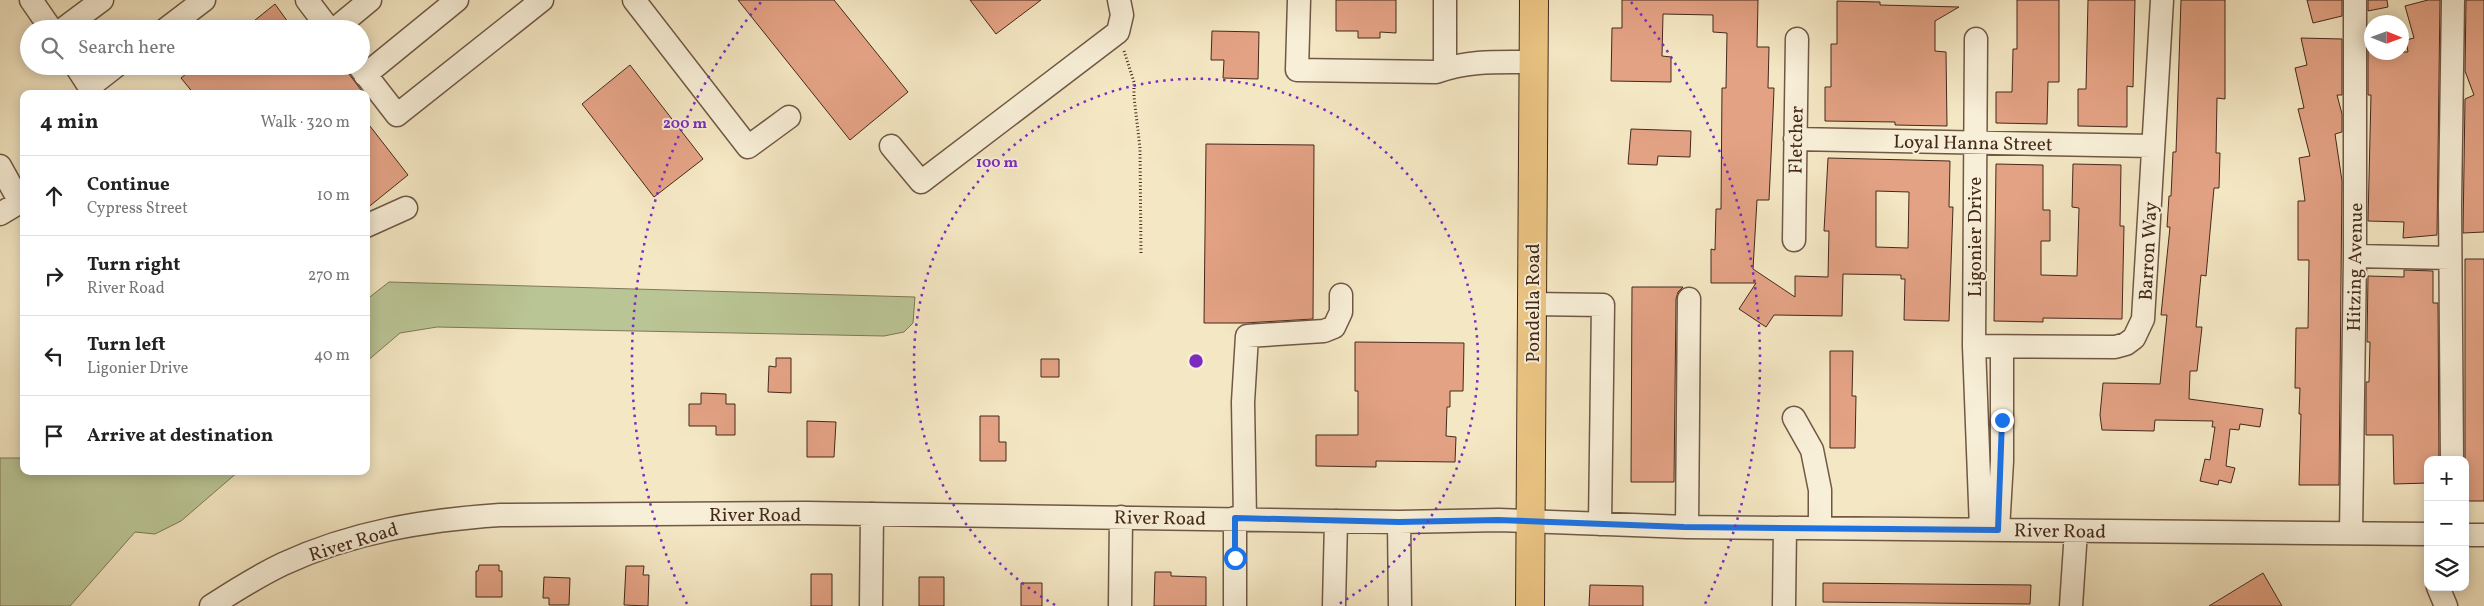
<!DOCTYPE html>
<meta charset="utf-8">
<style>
body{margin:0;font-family:Vollkorn,serif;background:#f2f2f2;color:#222}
.controls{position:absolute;right:15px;bottom:15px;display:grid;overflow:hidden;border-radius:10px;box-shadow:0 2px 12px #0003}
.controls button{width:45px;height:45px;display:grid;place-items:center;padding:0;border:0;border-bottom:1px solid #e0e0e0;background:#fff;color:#222;font:25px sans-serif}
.compass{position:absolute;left:2364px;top:15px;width:45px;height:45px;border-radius:50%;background:#fff;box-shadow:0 2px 12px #0003;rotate:91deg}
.stop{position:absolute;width:15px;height:15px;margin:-11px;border:4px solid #1a73e8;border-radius:50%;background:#fff}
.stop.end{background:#1a73e8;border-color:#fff;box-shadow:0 1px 5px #0008}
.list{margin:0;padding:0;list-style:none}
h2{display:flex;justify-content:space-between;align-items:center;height:65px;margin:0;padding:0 20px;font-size:21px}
h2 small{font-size:16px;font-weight:400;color:#767676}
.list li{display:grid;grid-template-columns:32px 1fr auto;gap:15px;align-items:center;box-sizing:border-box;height:80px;padding:0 20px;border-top:1px solid #e0e0e0}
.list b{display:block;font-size:19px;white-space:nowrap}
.list p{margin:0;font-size:16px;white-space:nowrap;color:#767676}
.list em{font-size:16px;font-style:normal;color:#767676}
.icon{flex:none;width:28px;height:28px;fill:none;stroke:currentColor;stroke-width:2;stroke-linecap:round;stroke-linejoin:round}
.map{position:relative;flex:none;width:2484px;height:606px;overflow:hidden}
.search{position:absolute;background:#fff;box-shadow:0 2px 12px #0003;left:20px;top:20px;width:350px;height:55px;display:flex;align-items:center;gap:12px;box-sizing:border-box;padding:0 18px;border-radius:28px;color:#767676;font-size:19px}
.panel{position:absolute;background:#fff;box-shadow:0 2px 12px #0003;left:20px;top:90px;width:350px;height:385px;border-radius:10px}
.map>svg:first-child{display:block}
.green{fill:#bac595;stroke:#7f7758}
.building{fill:#e3a284;stroke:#44291b;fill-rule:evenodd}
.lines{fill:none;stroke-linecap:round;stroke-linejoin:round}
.minor-casing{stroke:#705845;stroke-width:25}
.major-casing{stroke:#44291b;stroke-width:30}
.path{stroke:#44291b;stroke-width:3;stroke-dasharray:1 2.5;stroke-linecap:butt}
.minor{stroke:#f8efd8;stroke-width:22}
.major{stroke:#eac482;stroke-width:28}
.route{stroke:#1a73e8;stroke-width:6}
.ring{fill:none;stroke:#7b2cbf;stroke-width:2.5;stroke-dasharray:2.5 5}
.labels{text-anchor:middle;stroke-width:4;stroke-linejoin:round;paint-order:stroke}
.street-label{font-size:19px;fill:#44291b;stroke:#f8efd8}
.centre{fill:#7b2cbf;stroke:#f8efd8;stroke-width:2.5}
.ring-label{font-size:15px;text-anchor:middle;font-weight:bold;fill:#7b2cbf;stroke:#f8efd8;stroke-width:4;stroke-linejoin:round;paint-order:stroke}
</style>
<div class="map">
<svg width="2484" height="606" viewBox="0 0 2484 606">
<rect width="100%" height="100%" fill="#f4e7c3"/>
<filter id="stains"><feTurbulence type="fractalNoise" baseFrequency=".004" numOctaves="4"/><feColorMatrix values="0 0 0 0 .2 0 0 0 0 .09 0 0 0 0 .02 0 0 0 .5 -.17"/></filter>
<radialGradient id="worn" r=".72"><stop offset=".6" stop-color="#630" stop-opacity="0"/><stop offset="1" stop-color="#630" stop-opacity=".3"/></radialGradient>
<!-- green -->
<path class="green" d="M389,282L915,297L913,323L904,332L884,336L437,327L400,333L366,362V300Z
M0,458H24V471H239L181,521L155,534L135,532L70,606H0Z"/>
<!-- building -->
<path class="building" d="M738,0H834L908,92L850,140Z
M970,0H1041L996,34Z
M1336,0H1396V33L1380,32V38H1358V31H1336Z
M1622,0H1758L1757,47H1769L1768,88H1774L1773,114L1769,200H1757L1753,269L1795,297V276L1828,277L1829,231H1824L1828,158L1950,161L1949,207H1953L1949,321L1904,320L1905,279H1901V275L1843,274L1842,316L1774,315L1766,327L1739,309L1756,283H1711V249L1715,250L1716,209H1721L1722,88H1726L1727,33L1713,32V15L1663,14L1662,56L1671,57V82L1611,81L1612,28H1622ZM1876,191L1909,192L1908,248L1876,247Z
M2017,0H2059V82H2048L2047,124L1996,123V92H2012L2013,49H2017Z
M2088,0H2135L2133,87L2127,86V127L2078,126V89H2086Z
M2181,0H2225V99L2217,98L2216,153H2220L2219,188H2214L2206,276L2201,275L2196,327H2202L2197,371H2190L2189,399L2263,409L2260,427L2240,424L2239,430L2230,429L2226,466L2235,468L2231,483L2219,480L2218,485L2200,481L2205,459L2210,460L2215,427H2212L2213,421L2155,420L2154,431L2102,430L2100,415L2103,383L2160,384L2167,315H2161L2170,227H2167L2169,196H2171L2173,152H2176Z
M2307,0H2342V16L2313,23Z
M2368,0H2387L2388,7L2368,11Z
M2428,0H2440L2437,235L2403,238L2404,222L2368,221L2371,95H2368V39H2372V52H2408L2406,40L2414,38L2405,6Z
M2466,0H2484V232L2463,233L2465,99L2474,95L2465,71Z
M1837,1L1880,2V5L1959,7L1935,21V51L1946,52L1947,126L1895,125V122L1825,121V87H1831V44H1837Z
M275,4L293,29H244Z
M1212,31L1259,32L1258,79L1223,78L1224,60H1211Z
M2301,38L2342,39V95H2337L2342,114V132L2335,134L2342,181L2339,485H2299L2301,414H2299L2300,388H2295L2296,328H2308L2309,260H2298V201H2305L2299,158L2310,156L2298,109L2304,108L2295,68L2307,65Z
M630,65L703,159L654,197L582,104Z
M196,66H346L349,74L364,94H194L181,78Z
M366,121L408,175L366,209Z
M1631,129L1691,131L1690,157L1658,156L1657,165L1628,164Z
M1206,144L1314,145L1313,319L1245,323H1204Z
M1996,164L2043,165V210H2050V241H2041V275L2077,276L2079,208L2072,207L2073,164L2121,165L2120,226H2124L2122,319L2043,318V322L1994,321Z
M2465,259H2484V501H2465Z
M2404,270L2433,271V303H2438L2439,460H2428V483L2394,484L2393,435H2366V382H2369L2370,342H2367L2368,276L2404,277Z
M1632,287H1683L1678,292L1676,299L1674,482H1631Z
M1355,342L1464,343L1463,391H1450V407H1447L1446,436L1456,437L1455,462L1376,461V467L1316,466V435H1358V391H1355Z
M1830,351H1853L1852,396H1856L1855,448H1830Z
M776,358H791V393L768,392L769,366L776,367Z
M1041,359H1059V377H1041Z
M701,393L726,394V404H735V435H716V426H689V404H701Z
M980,416H999V442H1006V461H980Z
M807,421L836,422L834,457H807Z
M479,565H499V571H502V597H476V571H478Z
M626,566H644L643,575H649L648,606L624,605Z
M1155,572H1171V576L1206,577V606H1154Z
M2263,573L2282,606H2209Z
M811,574H832V606H811Z
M544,577L570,578L569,605H549V598H543Z
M919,577H944V606H919Z
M1021,583H1042V606H1021Z
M1823,583L2031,585L2030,604L1823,602Z
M1590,585L1643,586V606H1589Z"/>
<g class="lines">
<!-- minor casing -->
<g class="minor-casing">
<path id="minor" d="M31,0L51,29
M307,0L329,29
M634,0L748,147L789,117
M1299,0L1297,70L1436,72C1468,60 1500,62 1533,62
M63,29L102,0
M166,29L204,0
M335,29L370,0
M1976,39L1974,346L1981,529
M76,66L94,94
M359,66L397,115L542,0
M1445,68V0
M365,75L457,0
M89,87L116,66
M1795,139L2152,146
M891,146L921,182L1118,32L1122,15L1119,0
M0,166L20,202L0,214
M366,226L406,208
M1794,240L1797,39
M2355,256L2450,258
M1532,304L1603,305L1600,524
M1974,346L2115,347L2126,344L2134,338L2143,319L2162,0
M1794,418L1812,450L1820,490V528
M2452,460L2450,205L2453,0
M1245,519L1243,402L1247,336L1324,331L1334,327L1341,312V295
M1399,522L1400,606
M1687,527L1689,299
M1998,530L2002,461V347
M2351,533L2355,256V0
M2465,535H2484
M2438,587L2446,606
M211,606C234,591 258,576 283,564C352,532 425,520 500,515L806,513L1399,522L1499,520L1687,527L2428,534
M871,606L872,514
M1120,606L1121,517
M1235,606V518
M1334,606L1336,521
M1784,606L1785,528
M2071,606L2076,531"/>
</g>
<!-- major casing -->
<g class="major-casing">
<path id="major" d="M1530,606L1534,0"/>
</g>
<!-- path -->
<path class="path" d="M1124,51L1134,82V97L1140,148L1141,254"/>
<!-- minor -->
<use href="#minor" class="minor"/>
<!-- major -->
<use href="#major" class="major"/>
</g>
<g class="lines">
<!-- route -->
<path class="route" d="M1235,558V518L1399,522L1498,520L1684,527L1998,530L2002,420"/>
</g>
<!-- distance rings -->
<g class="ring">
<path d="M1055 605A282 282 0 1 1 1337 605"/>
<path d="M687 604A564 564 0 0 1 761 2M1631 2A564 564 0 0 1 1705 604"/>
</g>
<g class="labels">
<!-- street labels -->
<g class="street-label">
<text transform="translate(1795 140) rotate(-89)" y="7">Fletcher</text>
<text transform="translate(1973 142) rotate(1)" y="7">Loyal Hanna Street</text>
<text transform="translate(1974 237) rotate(-90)" y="7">Ligonier Drive</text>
<text transform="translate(2147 251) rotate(-87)" y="7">Barron Way</text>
<text transform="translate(2354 267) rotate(-89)" y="7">Hitzing Avenue</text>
<text transform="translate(1532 303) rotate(-90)" y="7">Pondella Road</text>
<text x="755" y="521">River Road</text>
<text transform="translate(1160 517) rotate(1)" y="7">River Road</text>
<text transform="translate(2060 530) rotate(1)" y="7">River Road</text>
<text transform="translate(353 541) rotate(-17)" y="7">River Road</text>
</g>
</g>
<circle cx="1196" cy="361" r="8" class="centre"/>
<g class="ring-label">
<text x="685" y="128">200 m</text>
<text x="997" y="167">100 m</text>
</g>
<rect width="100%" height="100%" filter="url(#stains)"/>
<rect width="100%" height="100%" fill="url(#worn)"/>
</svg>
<div class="controls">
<button>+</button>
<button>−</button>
<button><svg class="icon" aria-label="layers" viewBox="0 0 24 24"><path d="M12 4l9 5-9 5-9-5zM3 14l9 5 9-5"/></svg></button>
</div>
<svg class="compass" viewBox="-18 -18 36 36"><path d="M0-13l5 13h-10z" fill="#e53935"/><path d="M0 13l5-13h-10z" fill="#767676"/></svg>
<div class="stop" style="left:1235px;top:558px"></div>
<div class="stop end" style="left:2002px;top:420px"></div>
<div class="search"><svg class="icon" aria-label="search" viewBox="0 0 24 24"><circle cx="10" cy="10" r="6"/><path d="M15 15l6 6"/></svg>Search here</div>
<section class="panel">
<h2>4 min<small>Walk · 320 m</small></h2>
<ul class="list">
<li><svg class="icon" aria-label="ahead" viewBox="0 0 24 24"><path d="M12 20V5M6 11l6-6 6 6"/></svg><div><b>Continue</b><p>Cypress Street</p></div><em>10 m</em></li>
<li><svg class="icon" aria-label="right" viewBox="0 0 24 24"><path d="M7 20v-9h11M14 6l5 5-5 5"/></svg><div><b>Turn right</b><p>River Road</p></div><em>270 m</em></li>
<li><svg class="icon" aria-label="left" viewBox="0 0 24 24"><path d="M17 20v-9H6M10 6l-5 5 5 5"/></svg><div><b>Turn left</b><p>Ligonier Drive</p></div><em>40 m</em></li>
<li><svg class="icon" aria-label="arrive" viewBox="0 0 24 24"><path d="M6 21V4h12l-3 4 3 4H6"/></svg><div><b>Arrive at destination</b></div></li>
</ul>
</section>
</div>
